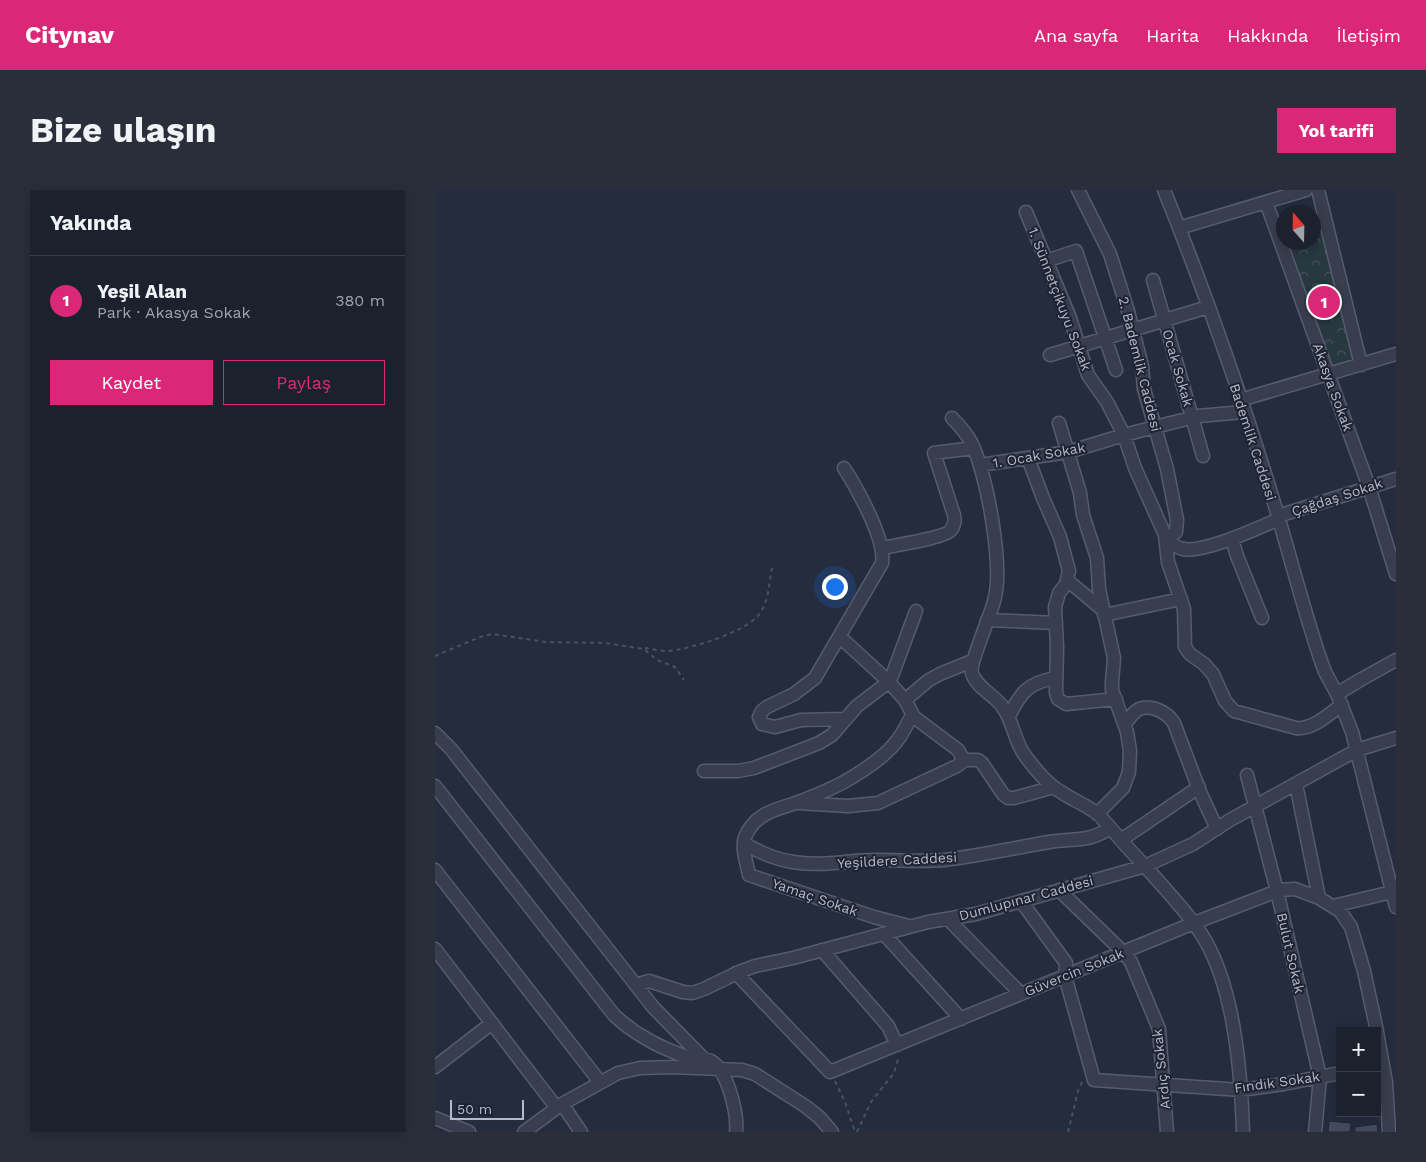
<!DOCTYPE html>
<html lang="tr">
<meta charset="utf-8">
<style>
body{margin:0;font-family:"Work Sans",sans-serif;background:#292e3a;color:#f1f3f6}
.controls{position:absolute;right:15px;bottom:15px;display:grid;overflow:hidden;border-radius:0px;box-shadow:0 2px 12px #0003}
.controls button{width:45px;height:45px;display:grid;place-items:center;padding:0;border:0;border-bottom:1px solid #3a3e4a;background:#1c212e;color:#f1f3f6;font:25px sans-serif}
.compass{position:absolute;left:841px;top:15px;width:45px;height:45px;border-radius:50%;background:#1c212e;box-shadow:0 2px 12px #0003;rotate:340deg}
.scale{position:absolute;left:15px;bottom:12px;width:74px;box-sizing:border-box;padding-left:5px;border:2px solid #b5bac9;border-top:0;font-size:14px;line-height:18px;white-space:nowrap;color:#b5bac9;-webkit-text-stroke:4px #1e2333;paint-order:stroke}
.you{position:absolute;left:399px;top:396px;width:18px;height:18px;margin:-12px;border:4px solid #fff;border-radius:50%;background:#1a73e8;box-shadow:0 0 0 8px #1a73e833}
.badge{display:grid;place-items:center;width:32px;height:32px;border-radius:50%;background:#db2777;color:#fff;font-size:16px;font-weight:700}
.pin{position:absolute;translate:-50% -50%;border:2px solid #fff;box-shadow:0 1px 5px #0006}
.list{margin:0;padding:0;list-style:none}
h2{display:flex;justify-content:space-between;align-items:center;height:65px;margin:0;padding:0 20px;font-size:21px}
h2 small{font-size:16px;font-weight:400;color:#a0a3aa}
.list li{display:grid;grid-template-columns:32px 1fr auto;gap:15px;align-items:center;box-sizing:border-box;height:90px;padding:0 20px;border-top:1px solid #3a3e4a}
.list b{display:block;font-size:19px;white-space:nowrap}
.list p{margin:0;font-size:16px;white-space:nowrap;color:#a0a3aa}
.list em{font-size:16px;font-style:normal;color:#a0a3aa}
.actions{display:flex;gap:10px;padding:15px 20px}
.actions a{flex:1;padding:11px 0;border:1px solid #db2777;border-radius:0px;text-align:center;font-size:18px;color:#db2777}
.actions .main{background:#db2777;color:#fff}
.map{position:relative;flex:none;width:961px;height:942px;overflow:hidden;border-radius:0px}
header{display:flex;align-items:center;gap:30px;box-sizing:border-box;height:70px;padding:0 25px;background:#db2777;color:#fff}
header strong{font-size:24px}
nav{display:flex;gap:28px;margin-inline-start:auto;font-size:18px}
.intro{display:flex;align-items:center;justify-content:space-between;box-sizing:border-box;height:120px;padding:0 30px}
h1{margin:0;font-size:35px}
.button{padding:12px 22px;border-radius:0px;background:#db2777;color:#fff;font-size:18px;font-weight:700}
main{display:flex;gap:30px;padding:0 30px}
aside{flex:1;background:#1c212e;border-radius:0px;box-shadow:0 2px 12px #0003}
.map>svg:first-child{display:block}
.forest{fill:url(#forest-crowns)}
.building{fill:#454b5f;stroke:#202535}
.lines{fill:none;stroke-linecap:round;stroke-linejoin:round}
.minor-casing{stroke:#575c6c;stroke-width:15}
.path{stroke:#45555c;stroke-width:2;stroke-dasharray:4 4;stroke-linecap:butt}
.minor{stroke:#393e4e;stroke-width:12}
.labels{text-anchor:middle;stroke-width:4;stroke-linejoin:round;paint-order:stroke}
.street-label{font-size:14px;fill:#b5bac9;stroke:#1e2333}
</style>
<header>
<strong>Citynav</strong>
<nav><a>Ana sayfa</a><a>Harita</a><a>Hakkında</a><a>İletişim</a></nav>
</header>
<div class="intro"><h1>Bize ulaşın</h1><a class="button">Yol tarifi</a></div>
<main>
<aside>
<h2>Yakında<small></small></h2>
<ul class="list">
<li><span class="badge">1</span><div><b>Yeşil Alan</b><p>Park · Akasya Sokak</p></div><em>380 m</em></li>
</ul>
<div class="actions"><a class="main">Kaydet</a><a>Paylaş</a></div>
</aside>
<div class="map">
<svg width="961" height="942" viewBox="0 0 961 942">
<defs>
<pattern id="forest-crowns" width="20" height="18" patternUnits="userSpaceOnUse" patternTransform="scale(1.25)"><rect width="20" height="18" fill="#27383f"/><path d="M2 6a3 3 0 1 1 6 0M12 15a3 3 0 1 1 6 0" fill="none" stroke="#445359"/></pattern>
</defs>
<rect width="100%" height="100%" fill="#252c3e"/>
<!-- forest -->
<path class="forest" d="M885,33L920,171L898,177L852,53L878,52L879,35Z"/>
<!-- building -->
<path class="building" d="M894,931L916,933L915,942H893Z
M942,934L943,942H920V937Z"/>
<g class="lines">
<!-- minor casing -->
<g class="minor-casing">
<path id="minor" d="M643,0L675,64L693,121L707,176L709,199L732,279L742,330L741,342L732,350C737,354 742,358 748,359C770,363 823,338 844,329
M729,0C772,106 810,216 843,326C857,373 869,421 885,468L890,482L902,504L917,542L961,717
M883,0L926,175
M831,12L934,297L961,384
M591,22L635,128L653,185L672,212L689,245L700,278L730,345L733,372L749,419L750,457L755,464L769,474L778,484L790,511L799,521L861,538C878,540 893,524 907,515
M744,38L871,0
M611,71L641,61L681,180
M718,90L768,266
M615,165L773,117
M805,210L961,164
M517,228C524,235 531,243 536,252C552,283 569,378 559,411C556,425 534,474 537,483C541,497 559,505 567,516C579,532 579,552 591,567C601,580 612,594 626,602C639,611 653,615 665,626C682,646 700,666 718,685C736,706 756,726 770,750C800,802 806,883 808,942
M624,233L645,303L648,325L662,368L664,399L679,468L677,492V500L692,542L695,561L694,582L688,598L662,624
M593,268L608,308L625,347L634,381L631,394L624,403L620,417L622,457L621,503L623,509L631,514L681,509
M545,275L633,262L689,245L763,226L809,222
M409,278C422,298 451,350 447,373L380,488L359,504L332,517L327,521L324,527L327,534L340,537L366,530L409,529
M843,326L961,289
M797,349L802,366L827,428
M447,358C460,355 510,348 516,340C520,335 520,330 519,325L499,263L539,258
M632,390L668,420
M669,425L746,409
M552,430L621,433
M902,504L925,490L961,470
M470,510L494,490L505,484L537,471
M574,526C586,502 593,493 620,488
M690,534C694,529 698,522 704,519C716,514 732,522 739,533L765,602L782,639
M0,543L16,559L218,817L269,869
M528,570H543L547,573L568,604L573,608H579L619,597
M269,581H303L319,578L384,553L397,545L422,516L451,494L457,486L481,421
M812,585L842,701L885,887L880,942
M861,594L884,708L905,721L916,737L929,781L942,841
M0,596L179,825C199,844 224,857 249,866C258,869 268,867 276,871C293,881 303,924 301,942
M363,613L413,616L443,613L522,576L527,572V567L523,560L479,527L470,510L453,491L405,447
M686,650L764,597
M309,653C325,663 339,669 358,672C387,677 412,670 441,670C464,670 486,672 509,670C544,666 579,658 614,652C638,648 653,653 675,638
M0,680L165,892
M624,700L688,762L696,772L724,839L732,942
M586,711L631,773L630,786L659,890L806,900L849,894L905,883
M898,716L957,702
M513,729L586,804
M474,736L439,727L314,685C312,674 306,658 310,647C319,625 338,620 358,614C374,608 392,601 407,593C427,582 451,567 464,548C469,541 473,533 477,525
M449,744L526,829
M0,759L121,917
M387,760L453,836L462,855
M301,783L395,882L759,733L845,700L860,699L884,708
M201,795L214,791L248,802L257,803L269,799L304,782L320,776L358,768L493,732L541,724L710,676L758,654L795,630L922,560L961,548
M942,842L951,892L954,942
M0,877L57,833
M127,914L146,942
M0,928L34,942
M89,942L127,914L183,883L205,878L238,877L307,880L320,884L370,916L384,927L397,942"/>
</g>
<!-- path -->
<path class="path" d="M210,458C217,459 225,461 233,461C255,459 313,442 325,423C334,411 334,392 337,378
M0,466L45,447L57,444L111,452L171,453L209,459L222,470L240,477L249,490
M400,891L410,912L420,942
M422,942L436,912L459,883L464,866
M633,942L643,901L647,892"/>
<!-- minor -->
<use href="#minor" class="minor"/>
</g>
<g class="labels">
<!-- street labels -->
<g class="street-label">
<text transform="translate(625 109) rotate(69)" y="5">1. Sünnetçikuyu Sokak</text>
<text transform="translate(705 174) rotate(76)" y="5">2. Bademlik Caddesi</text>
<text transform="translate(743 178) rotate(74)" y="5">Ocak Sokak</text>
<text transform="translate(898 197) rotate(70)" y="5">Akasya Sokak</text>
<text transform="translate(818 252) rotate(72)" y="5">Bademlik Caddesi</text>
<text transform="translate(604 265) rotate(-10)" y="5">1. Ocak Sokak</text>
<text transform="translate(902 307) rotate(-18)" y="5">Çağdaş Sokak</text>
<text transform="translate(462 670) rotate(-3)" y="5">Yeşildere Caddesi</text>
<text transform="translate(380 707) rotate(19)" y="5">Yamaç Sokak</text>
<text transform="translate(591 708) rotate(-15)" y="5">Dumlupınar Caddesi</text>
<text transform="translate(856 763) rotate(77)" y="5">Bulut Sokak</text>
<text transform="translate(639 782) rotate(-22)" y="5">Güvercin Sokak</text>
<text transform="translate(726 879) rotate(-96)" y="5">Ardıç Sokak</text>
<text transform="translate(842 892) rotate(-8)" y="5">Fındık Sokak</text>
</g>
</g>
</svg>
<div class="controls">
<button>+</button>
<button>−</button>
</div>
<svg class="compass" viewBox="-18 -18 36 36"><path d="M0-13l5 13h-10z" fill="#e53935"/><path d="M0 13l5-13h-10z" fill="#a0a3aa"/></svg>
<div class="scale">50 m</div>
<div class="you"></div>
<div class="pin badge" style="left:889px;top:112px">1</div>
</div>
</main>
